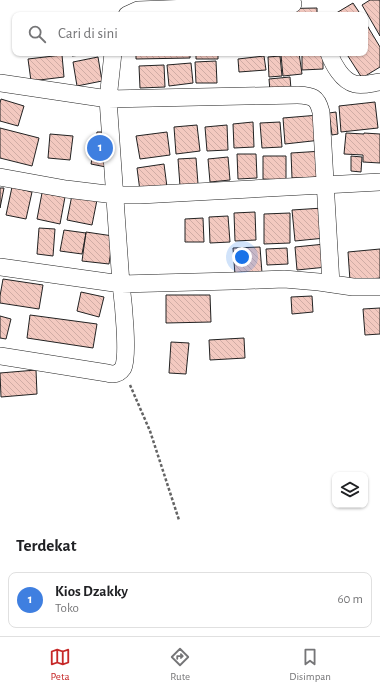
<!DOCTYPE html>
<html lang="id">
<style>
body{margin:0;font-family:"Alegreya Sans",sans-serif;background:#f2f2f2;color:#202124}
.controls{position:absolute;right:12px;bottom:12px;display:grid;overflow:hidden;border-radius:8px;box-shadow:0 1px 3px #0004}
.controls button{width:36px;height:36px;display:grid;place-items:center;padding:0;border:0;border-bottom:1px solid #e0e0e0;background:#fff;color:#202124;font:20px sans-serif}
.you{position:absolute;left:242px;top:257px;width:14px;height:14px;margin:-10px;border:3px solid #fff;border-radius:50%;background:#1a73e8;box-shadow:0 0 0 6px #1a73e833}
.badge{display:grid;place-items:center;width:26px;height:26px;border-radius:50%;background:#c62828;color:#fff;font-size:13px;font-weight:700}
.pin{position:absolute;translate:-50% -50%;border:2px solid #fff;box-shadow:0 1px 4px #0006}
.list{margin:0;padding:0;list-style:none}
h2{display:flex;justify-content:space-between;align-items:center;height:52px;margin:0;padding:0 16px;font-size:17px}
h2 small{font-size:13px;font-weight:400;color:#757577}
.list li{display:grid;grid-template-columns:26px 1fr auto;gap:12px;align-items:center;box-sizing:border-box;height:56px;margin:0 8px 8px;padding:0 8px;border:1px solid #e0e0e0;border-radius:8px}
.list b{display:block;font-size:15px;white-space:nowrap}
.list p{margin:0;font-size:13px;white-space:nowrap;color:#757577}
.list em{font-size:13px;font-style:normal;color:#757577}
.icon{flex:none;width:22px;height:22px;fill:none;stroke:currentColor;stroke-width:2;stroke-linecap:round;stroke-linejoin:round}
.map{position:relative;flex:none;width:380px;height:520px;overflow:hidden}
.search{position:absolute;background:#fff;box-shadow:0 1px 3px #0004;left:12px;right:12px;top:12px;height:44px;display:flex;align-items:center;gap:10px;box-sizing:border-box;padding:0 14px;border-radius:8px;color:#757577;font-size:15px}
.sheet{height:116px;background:#fff}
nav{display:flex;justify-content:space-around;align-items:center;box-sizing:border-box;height:56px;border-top:1px solid #e0e0e0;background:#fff;font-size:11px;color:#757577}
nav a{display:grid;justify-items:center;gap:2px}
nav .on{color:#c62828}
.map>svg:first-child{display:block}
.building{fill:url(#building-back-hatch);stroke:#222}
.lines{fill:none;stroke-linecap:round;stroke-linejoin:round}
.street-casing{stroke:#222;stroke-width:18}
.path{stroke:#646464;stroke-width:2.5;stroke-dasharray:3 2;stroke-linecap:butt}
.street{stroke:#fff;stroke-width:17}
</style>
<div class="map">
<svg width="380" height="520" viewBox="0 0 380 520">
<defs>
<pattern id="building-back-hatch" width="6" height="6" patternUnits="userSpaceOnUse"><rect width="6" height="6" fill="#f3c9c0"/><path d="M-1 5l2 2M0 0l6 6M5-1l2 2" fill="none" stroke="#d0aca5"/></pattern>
</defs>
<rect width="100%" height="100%" fill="#fff"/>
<!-- building -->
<path class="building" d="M370,0H380V36L362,5Z
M353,3L361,15H333Z
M317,8V15H266L265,9Z
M263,13V15H241Z
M365,22L380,47V67L362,78L346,53H365Z
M72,53H98L72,56Z
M136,53H190V58L136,59Z
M196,53H218V59H196Z
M299,53L302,74L283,76L281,55Z
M302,53H323V69L302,70Z
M62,55L64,77L31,81L28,59Z
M264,56L266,70L239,72L238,59Z
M280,56L282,76L269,77L268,57Z
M98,57L102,81L77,86L73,62Z
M216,61L217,83H196L195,62Z
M191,63L193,83L169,86L167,65Z
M164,65L165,87L140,88L139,66Z
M290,77L291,89L270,91L269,79Z
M1,99L24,106L18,126L0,121V103Z
M375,102L378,128L341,132L339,106Z
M336,112L338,134L332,135L329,113Z
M319,115L321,140L285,144L283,118Z
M253,122L254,147L234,148L233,124Z
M280,122L282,147L262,148L260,123Z
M197,125L200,151L176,154L174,127Z
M227,125L228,150L207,151L205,127Z
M0,128L39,138L32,166L0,158Z
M97,132H106V167L91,164Z
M167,132L170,155L140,159L136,136Z
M346,133L364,134V133L380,134V163L363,162V155L344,154Z
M50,134L73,136L70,160L48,158Z
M323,151L324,177L292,178L291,153Z
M237,154H256L257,178L238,179Z
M263,156H286V180L263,179Z
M351,156L362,157L361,172L351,171Z
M228,157L230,180L210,182L208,159Z
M196,158L198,184L180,186L178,159Z
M164,164L167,187L140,191L137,168Z
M12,187L32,192L26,219L6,215Z
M0,188H4L0,208Z
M42,193L65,197L60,224L37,219Z
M72,195L97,200L92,225L67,220Z
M323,208L325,238L295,241L292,210Z
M255,212L256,240L235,241L234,213Z
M290,213V243L264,244V214Z
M228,216L230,242L210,243L209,217Z
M203,218L204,242H185V219Z
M39,228L55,229L53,256L37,254Z
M64,230L86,233L82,254L60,251Z
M86,232L113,236L109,264L82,261Z
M325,244L327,267L297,270L295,247Z
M260,247L262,273L235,275L233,248Z
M287,248L288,264L267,265L266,249Z
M380,249V278L350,281L348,252Z
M3,279L43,285L39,309L0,303V296Z
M81,292L104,297L99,317L77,311Z
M166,295H210L211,322L166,323Z
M312,296L313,312L292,314L291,297Z
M380,308V334L365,335L363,309Z
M30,315L97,324L93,348L27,338Z
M0,316L11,319L6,339L0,338Z
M244,338L245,358L210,360L209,340Z
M171,342L189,343L186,374L169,373Z
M36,370L37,394L1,397L0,373Z"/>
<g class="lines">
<!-- street casing -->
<g class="street-casing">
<path id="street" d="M127,15L138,10L293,4
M113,53L108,99L121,284L232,281L284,279L319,282L353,287H380
M329,53C333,64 342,81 355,84C363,86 372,83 380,82
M0,83L108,99L297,95C312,96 317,96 321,112L331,284
M0,177L66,189L115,195H140L380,182
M0,267L121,284C123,300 129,356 123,368C119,374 114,375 107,373L0,356"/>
</g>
<!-- path -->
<path class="path" d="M130,385L150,431L179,520"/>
<!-- street -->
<use href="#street" class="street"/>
</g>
</svg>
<div class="controls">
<button><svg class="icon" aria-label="layers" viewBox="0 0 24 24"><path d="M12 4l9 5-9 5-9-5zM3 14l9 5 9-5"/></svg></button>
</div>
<div class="you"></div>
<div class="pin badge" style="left:100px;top:148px;background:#3f7fe0">1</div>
<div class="search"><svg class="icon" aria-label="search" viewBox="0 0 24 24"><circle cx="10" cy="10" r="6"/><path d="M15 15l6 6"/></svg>Cari di sini</div>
</div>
<section class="sheet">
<h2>Terdekat<small></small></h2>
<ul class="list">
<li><span class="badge" style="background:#3f7fe0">1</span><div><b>Kios Dzakky</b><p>Toko</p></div><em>60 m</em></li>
</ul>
</section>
<nav>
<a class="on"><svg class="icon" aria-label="map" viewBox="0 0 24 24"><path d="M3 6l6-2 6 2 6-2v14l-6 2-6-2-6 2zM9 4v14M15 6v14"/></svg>Peta</a>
<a><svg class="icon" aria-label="directions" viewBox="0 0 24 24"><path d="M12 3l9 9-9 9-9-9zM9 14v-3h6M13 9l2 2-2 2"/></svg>Rute</a>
<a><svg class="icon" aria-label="saved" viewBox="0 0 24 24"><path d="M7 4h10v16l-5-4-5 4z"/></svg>Disimpan</a>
</nav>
